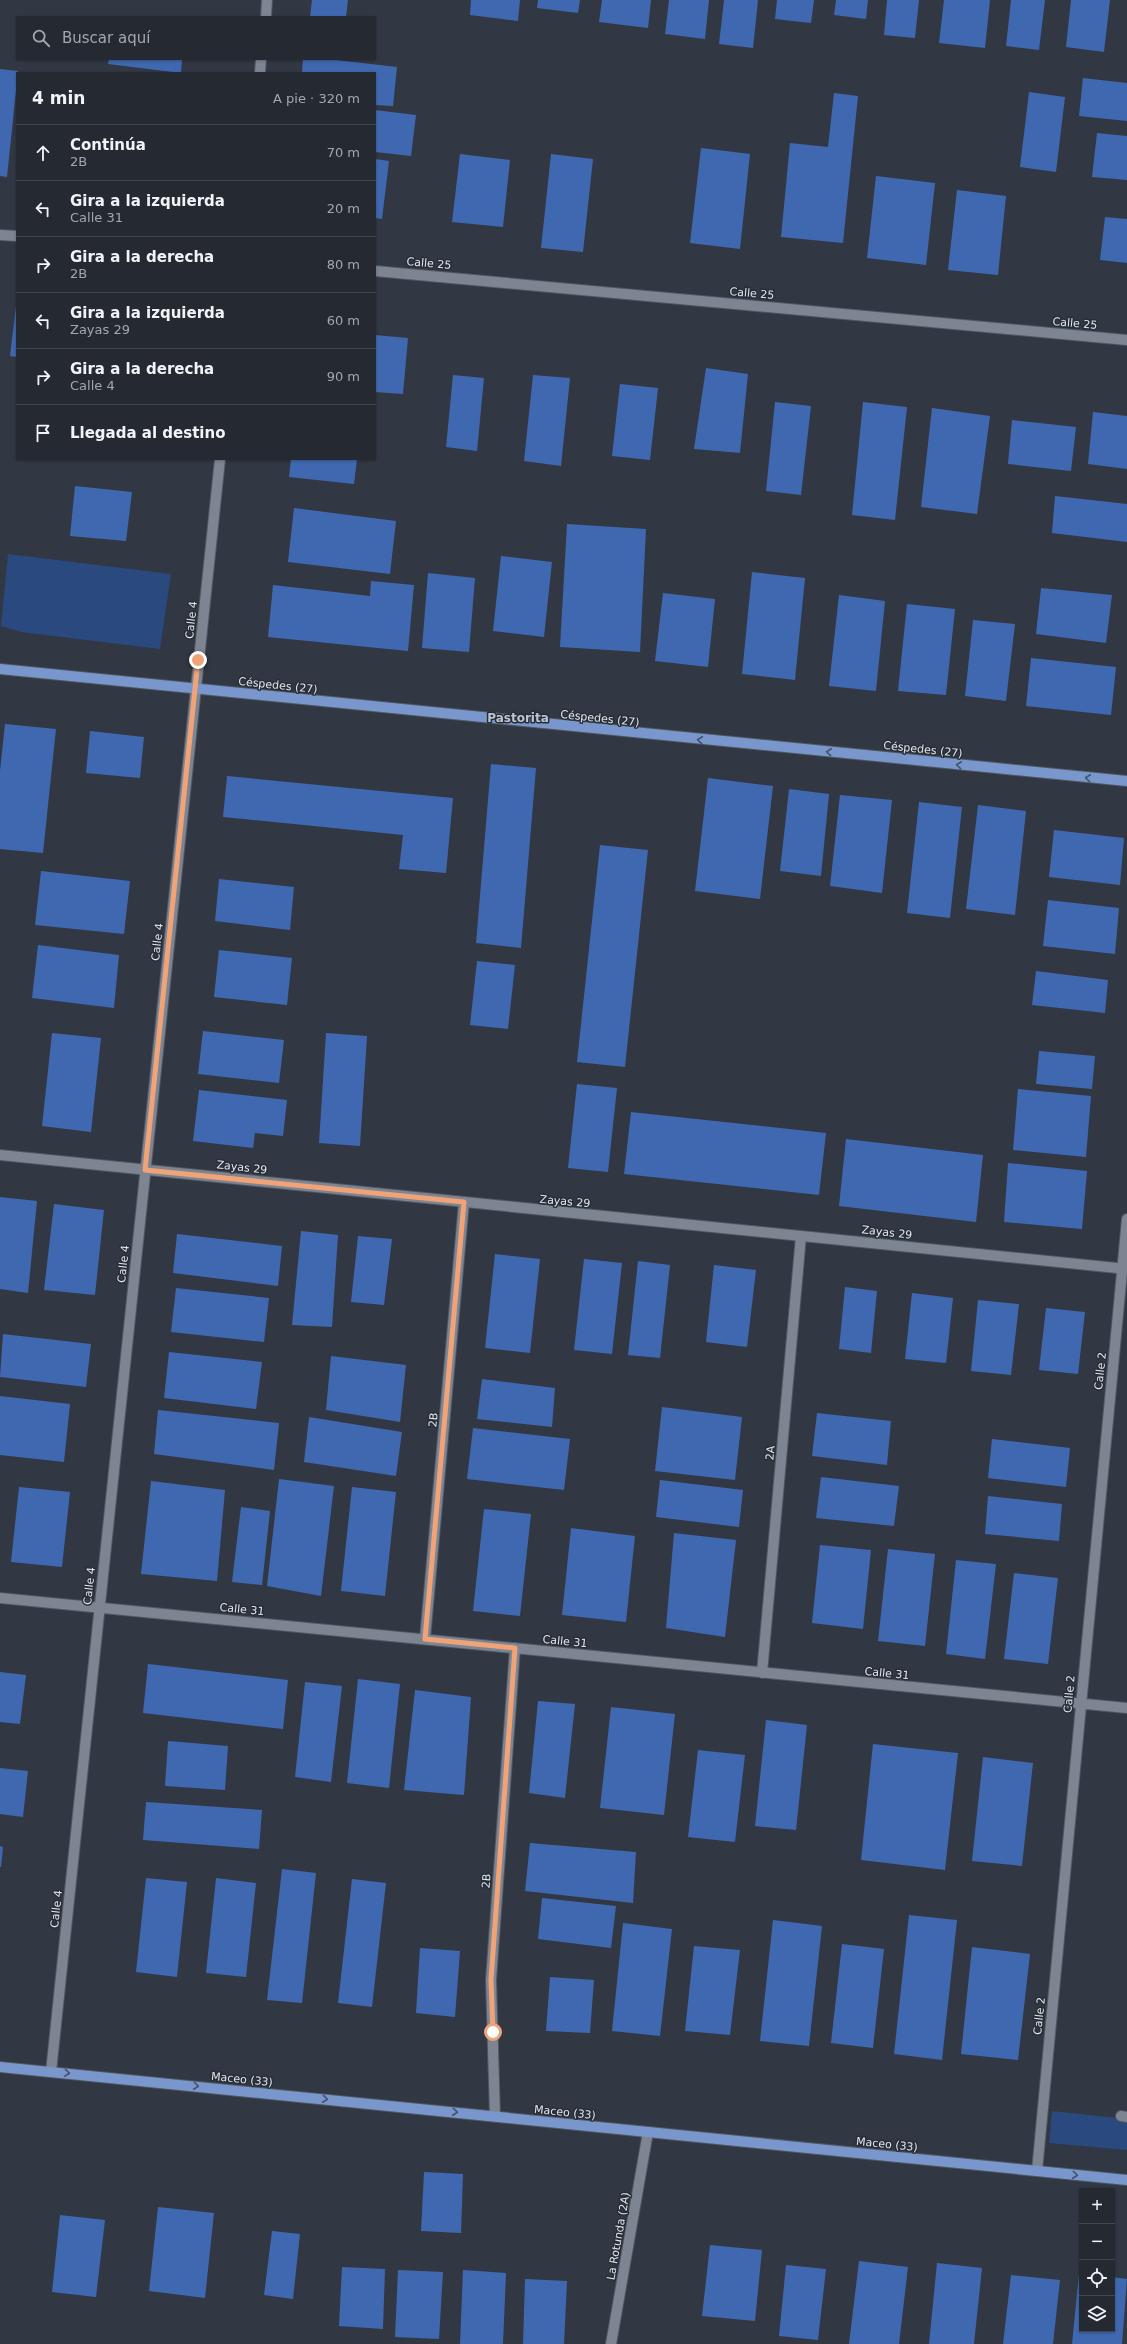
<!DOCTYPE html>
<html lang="es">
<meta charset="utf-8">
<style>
body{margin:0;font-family:"DejaVu Sans",sans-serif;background:#2d323a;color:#f1f3f6}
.controls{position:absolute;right:12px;bottom:12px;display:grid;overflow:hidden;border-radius:0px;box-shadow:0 1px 3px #0004}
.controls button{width:36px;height:36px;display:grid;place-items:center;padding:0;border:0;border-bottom:1px solid #42464d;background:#252a32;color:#f1f3f6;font:20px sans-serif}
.stop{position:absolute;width:12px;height:12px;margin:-9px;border:3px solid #efa377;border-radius:50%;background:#fff}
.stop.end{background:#efa377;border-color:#fff;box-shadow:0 1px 4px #0008}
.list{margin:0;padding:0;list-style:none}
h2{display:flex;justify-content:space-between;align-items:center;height:52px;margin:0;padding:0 16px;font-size:17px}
h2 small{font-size:13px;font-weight:400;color:#a3a7ac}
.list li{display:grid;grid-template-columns:26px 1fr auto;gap:12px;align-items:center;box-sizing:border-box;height:56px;padding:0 16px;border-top:1px solid #42464d}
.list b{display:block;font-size:15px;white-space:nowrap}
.list p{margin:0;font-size:13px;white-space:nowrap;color:#a3a7ac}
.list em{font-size:13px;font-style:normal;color:#a3a7ac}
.icon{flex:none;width:22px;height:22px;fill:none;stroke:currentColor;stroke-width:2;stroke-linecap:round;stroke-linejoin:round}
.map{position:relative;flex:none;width:1127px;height:2344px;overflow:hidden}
.search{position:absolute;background:#252a32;box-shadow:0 1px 3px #0004;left:16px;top:16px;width:360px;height:44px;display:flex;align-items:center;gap:10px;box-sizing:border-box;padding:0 14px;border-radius:0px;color:#a3a7ac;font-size:15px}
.panel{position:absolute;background:#252a32;box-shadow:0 1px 3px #0004;left:16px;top:72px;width:360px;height:388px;border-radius:0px}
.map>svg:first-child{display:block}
.green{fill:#2a497f}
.building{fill:#4068b0}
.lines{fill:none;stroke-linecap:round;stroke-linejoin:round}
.service-casing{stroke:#515760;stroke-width:12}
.minor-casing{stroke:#515760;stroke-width:12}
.primary-casing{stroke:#515760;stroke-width:12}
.service{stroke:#7e8592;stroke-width:10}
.minor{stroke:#7e8592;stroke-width:10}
.primary{stroke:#7997cc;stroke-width:10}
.oneway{stroke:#44536c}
.route{stroke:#efa377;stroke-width:5}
.labels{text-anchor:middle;stroke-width:3;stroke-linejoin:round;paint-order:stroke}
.street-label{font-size:11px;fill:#e2e6ed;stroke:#282e38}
.neighbourhood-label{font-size:12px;font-weight:bold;fill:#bdc5d3;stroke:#282e38}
</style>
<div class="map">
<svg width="1127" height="2344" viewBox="0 0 1127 2344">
<rect width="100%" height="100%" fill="#313843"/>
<!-- green -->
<path class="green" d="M8,554L171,574L160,649L21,632L1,626Z
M1052,2111L1127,2119V2150L1049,2143Z"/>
<!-- building -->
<path class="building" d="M312,0H348L346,17H310Z
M471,0H520L518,21L470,15Z
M538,0H580L578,13L537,8Z
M602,0H651L648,28L599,22Z
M669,0H709L705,39L665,34Z
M724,0H758L753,48L719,44Z
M777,0H814L811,23L775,19Z
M836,0H868L866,19L834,15Z
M887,0H919L915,38L884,35Z
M944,0H990L985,48L939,43Z
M1011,0H1045L1039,50L1006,46Z
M1071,0H1110L1104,52L1066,47Z
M109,59H182L181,73L108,64Z
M303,59H327L397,67L393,106L375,105V73H302Z
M0,69L18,71L7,177L0,176Z
M1083,78L1127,83V121L1079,116Z
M1029,92L1065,97L1056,172L1020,167Z
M834,93L858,96L843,243L781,237L790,143L828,147Z
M375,110L416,115L411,156L375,152Z
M1097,133L1127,136V180L1092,177Z
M701,148L750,154L740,249L690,243Z
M460,154L510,160L503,227L452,222Z
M551,154L593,159L583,252L541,248Z
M375,159L389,161L382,219L375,218Z
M876,176L935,183L926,265L867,258Z
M957,190L1006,196L998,275L948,270Z
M1105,217L1127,219V263L1100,260Z
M16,306H17V357L10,356Z
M375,335L408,338L403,394L375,392Z
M706,368L748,374L740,453L694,449Z
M453,375L484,378L477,451L446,447Z
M533,375L570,378L561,466L524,461Z
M620,384L658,388L650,460L612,456Z
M775,402L811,406L801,495L766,491Z
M863,402L907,407L895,520L852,515Z
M932,408L990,416L977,514L921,507Z
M1093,412L1127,416V469L1088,464Z
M1012,420L1076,427L1071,471L1008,464Z
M291,459H357L354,484L289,477Z
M75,486L132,492L126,541L70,536Z
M1055,496L1127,504V542L1052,533Z
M294,508L396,521L390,574L288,562Z
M567,524L646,529L640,652L560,647Z
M501,556L552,562L544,637L493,631Z
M752,572L805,578L795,680L742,674Z
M428,573L475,578L469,652L422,648Z
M371,581L414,585L408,651L268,637L273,585L370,596Z
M1041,588L1112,595L1106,643L1036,634Z
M663,593L715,599L708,667L655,661Z
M839,595L885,601L876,691L829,686Z
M907,604L955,609L946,695L898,691Z
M973,620L1015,624L1006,701L965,696Z
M1031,658L1116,667L1111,715L1026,706Z
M5,724L56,729L43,853L0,849V771Z
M90,731L144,737L140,778L86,773Z
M491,764L536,768L521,948L476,943Z
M227,776L453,798L446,873L399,869L403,835L223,817Z
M708,778L773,786L760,899L695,891Z
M789,789L829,794L821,876L780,871Z
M840,795L892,800L882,893L830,886Z
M919,802L962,807L950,918L907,913Z
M978,805L1026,811L1015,915L966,909Z
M1054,830L1124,838L1120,885L1049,877Z
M600,845L648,850L625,1067L577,1062Z
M41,871L130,881L124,934L35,925Z
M219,879L294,887L290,930L215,921Z
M1048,900L1119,908L1115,954L1043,946Z
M38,945L119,955L114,1008L32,998Z
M219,950L292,958L287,1005L214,997Z
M477,961L515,965L508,1029L470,1025Z
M1036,971L1108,980L1105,1013L1032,1005Z
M203,1031L284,1040L279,1083L198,1074Z
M52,1033L101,1038L91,1132L42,1126Z
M326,1033L367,1036L360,1146L319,1143Z
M1039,1051L1095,1056L1092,1089L1036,1084Z
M577,1084L617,1088L608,1172L568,1168Z
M1018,1089L1091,1096L1086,1157L1013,1150Z
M199,1090L287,1100L283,1136L255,1133L253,1148L193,1141Z
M631,1112L826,1133L819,1195L624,1174Z
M846,1139L983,1155L976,1222L839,1206Z
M1008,1163L1087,1171L1082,1229L1004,1222Z
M0,1197L37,1201L28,1293L0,1289Z
M54,1204L104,1210L95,1295L44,1290Z
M301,1231L338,1235L332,1327L292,1325Z
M177,1234L282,1246L278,1286L173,1273Z
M358,1236L392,1239L384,1305L351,1302Z
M495,1254L540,1259L530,1353L485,1348Z
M584,1259L622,1263L612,1354L574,1350Z
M638,1261L670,1265L660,1358L628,1355Z
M714,1265L756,1270L747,1347L706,1342Z
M845,1287L877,1291L871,1353L839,1349Z
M176,1288L269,1298L264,1342L171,1332Z
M912,1293L953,1298L946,1363L905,1359Z
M978,1300L1019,1304L1011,1375L971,1371Z
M1046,1308L1085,1312L1078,1374L1039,1370Z
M3,1334L91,1344L86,1387L0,1377Z
M169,1352L262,1362L256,1409L164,1398Z
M331,1356L406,1365L400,1422L326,1410Z
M482,1379L555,1388L552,1427L477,1419Z
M0,1396L70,1404L64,1462L0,1455Z
M662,1407L742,1417L735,1480L655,1471Z
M158,1410L279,1423L274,1470L154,1454Z
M817,1413L891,1421L887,1465L812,1456Z
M309,1417L402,1432L396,1476L304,1462Z
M473,1428L570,1439L564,1490L467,1479Z
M992,1439L1070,1448L1066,1487L988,1478Z
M821,1477L899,1486L894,1526L816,1518Z
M279,1479L334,1486L321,1596L267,1586Z
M660,1480L743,1490L739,1527L656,1517Z
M151,1481L225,1490L217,1581L141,1574Z
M19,1487L70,1492L62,1567L11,1562Z
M352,1487L396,1492L385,1596L341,1591Z
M988,1496L1062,1504L1059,1541L985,1534Z
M241,1507L270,1511L262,1585L232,1582Z
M484,1509L531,1514L520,1616L473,1611Z
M571,1528L635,1536L626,1622L562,1615Z
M674,1533L736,1540L725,1637L666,1628Z
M820,1545L871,1550L863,1629L812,1623Z
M888,1549L935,1554L925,1646L878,1641Z
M956,1560L996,1564L985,1659L946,1654Z
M1014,1573L1058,1578L1048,1664L1004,1659Z
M148,1664L288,1680L283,1729L143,1713Z
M0,1672L26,1675L20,1724L0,1722Z
M358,1679L400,1684L389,1788L347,1783Z
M305,1682L342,1686L331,1782L295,1777Z
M415,1690L471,1697L464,1795L404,1790Z
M538,1701L575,1704L565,1798L529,1793Z
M611,1707L675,1714L664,1815L600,1808Z
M766,1720L807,1725L796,1830L755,1826Z
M168,1741L228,1746L225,1790L165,1786Z
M873,1744L958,1753L945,1870L861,1860Z
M698,1750L745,1755L735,1842L688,1837Z
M983,1757L1033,1763L1022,1866L972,1861Z
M0,1768L28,1771L23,1817L0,1814Z
M146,1802L262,1810L259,1849L143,1840Z
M530,1843L636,1852L633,1903L525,1891Z
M0,1846L3,1847L1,1867H0Z
M282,1869L316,1873L302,2003L267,2000Z
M146,1878L187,1882L177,1977L136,1972Z
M216,1878L256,1883L246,1977L206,1973Z
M352,1879L386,1883L372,2007L338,2003Z
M542,1898L616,1906L611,1948L538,1939Z
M909,1915L957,1920L942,2060L894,2054Z
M773,1920L822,1926L809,2046L760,2041Z
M623,1923L672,1929L660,2036L612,2031Z
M842,1944L884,1949L873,2048L831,2043Z
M694,1946L740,1950L730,2035L685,2031Z
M972,1947L1030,1954L1018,2060L961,2054Z
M420,1948L460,1951L455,2017L416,2013Z
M550,1977L594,1980L590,2033L546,2031Z
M424,2172L463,2174L461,2233L421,2231Z
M158,2207L214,2213L205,2298L149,2291Z
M60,2215L105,2220L96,2297L52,2292Z
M272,2231L300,2234L293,2299L264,2295Z
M710,2245L762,2250L755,2321L702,2316Z
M859,2261L908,2267L899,2344H849Z
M937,2263L982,2268L974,2344H929Z
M786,2265L826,2269L818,2340L779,2336Z
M342,2267L385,2269L383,2329L339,2326Z
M398,2270L443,2272L439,2339L395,2337Z
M463,2270L506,2273L503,2344H460Z
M1079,2274H1082V2329H1112V2277L1127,2279L1122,2344H1072Z
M1011,2275L1060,2280L1053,2344H1003Z
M525,2279L567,2281L564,2344H523Z"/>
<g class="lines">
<!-- service casing -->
<g class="service-casing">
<path id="service" d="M1121,2116L1127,2117"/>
</g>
<!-- minor casing -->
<g class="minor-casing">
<path id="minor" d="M266,17L267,0
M260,73L261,59
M0,235L17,236
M375,271L1127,340
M0,1155L1127,1269
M0,1598L1127,1708
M425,1639L464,1202
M762,1673L801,1236
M51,2072L220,459
M495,2116L491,1980L515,1648
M1037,2171L1127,1219
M611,2344L648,2132"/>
</g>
<!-- primary casing -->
<g class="primary-casing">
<path id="primary" d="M0,669L1127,781
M0,2067L1127,2180"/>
</g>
<!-- service -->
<use href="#service" class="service"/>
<!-- minor -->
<use href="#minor" class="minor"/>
<!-- primary -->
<use href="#primary" class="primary"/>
</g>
<!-- one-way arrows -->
<defs><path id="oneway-chevron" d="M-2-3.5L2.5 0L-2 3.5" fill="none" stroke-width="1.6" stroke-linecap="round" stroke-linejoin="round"/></defs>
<g class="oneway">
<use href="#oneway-chevron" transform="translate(700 740) rotate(-174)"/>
<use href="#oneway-chevron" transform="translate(829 752) rotate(-174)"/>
<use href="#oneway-chevron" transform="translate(959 765) rotate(-174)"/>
<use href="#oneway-chevron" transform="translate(1088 778) rotate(-174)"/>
<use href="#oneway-chevron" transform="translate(67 2073) rotate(6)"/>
<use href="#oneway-chevron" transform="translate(196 2086) rotate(6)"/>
<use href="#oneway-chevron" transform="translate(325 2099) rotate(6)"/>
<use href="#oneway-chevron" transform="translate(455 2112) rotate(6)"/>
<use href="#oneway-chevron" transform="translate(1075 2175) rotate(6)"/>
</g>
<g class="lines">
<!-- route -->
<path class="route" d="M198,660L145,1170L464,1202L425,1639L515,1648L491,1980L493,2032"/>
</g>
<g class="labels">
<!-- street labels -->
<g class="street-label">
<text transform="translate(429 263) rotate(5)" y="4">Calle 25</text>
<text transform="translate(752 293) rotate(5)" y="4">Calle 25</text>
<text transform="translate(1075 323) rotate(5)" y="4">Calle 25</text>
<text transform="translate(191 620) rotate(-84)" y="4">Calle 4</text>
<text transform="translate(278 685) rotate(6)" y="4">Céspedes (27)</text>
<text transform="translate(600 718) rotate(6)" y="4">Céspedes (27)</text>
<text transform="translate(923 749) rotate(6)" y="4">Céspedes (27)</text>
<text transform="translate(157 942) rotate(-84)" y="4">Calle 4</text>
<text transform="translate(242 1167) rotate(6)" y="4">Zayas 29</text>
<text transform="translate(565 1201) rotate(5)" y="4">Zayas 29</text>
<text transform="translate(887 1232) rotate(6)" y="4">Zayas 29</text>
<text transform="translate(123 1264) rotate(-84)" y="4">Calle 4</text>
<text transform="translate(1100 1371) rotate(-84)" y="4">Calle 2</text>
<text transform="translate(433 1420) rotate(-85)" y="4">2B</text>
<text transform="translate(770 1453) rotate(-85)" y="4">2A</text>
<text transform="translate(89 1586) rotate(-84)" y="4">Calle 4</text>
<text transform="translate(242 1609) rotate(6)" y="4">Calle 31</text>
<text transform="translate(565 1641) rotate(6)" y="4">Calle 31</text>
<text transform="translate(887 1673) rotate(6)" y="4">Calle 31</text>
<text transform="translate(1069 1694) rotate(-85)" y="4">Calle 2</text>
<text transform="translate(486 1881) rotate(-86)" y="4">2B</text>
<text transform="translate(56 1909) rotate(-84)" y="4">Calle 4</text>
<text transform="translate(1039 2016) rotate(-84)" y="4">Calle 2</text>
<text transform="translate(242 2079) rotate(6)" y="4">Maceo (33)</text>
<text transform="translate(565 2112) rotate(6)" y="4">Maceo (33)</text>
<text transform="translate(887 2144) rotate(6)" y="4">Maceo (33)</text>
<text transform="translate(618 2236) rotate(-80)" y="4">La Rotunda (2A)</text>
</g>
<!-- neighbourhood labels -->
<g class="neighbourhood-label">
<text x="518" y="722">Pastorita</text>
</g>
</g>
</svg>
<div class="controls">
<button>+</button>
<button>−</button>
<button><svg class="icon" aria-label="locate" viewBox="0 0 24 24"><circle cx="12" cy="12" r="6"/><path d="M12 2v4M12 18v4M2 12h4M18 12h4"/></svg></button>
<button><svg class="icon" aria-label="layers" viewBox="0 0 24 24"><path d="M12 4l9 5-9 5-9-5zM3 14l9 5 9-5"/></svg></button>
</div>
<div class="stop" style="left:493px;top:2032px"></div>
<div class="stop end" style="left:198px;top:660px"></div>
<div class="search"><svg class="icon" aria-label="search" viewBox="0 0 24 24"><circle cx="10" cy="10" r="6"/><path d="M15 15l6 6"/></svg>Buscar aquí</div>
<section class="panel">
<h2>4 min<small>A pie · 320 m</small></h2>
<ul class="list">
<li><svg class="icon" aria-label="ahead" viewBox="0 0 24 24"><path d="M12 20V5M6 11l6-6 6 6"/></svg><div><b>Continúa</b><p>2B</p></div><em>70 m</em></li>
<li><svg class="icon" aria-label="left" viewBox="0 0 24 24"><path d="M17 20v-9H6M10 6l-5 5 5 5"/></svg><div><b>Gira a la izquierda</b><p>Calle 31</p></div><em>20 m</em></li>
<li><svg class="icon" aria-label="right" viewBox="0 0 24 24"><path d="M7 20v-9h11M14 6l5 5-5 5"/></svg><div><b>Gira a la derecha</b><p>2B</p></div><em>80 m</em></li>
<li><svg class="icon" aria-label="left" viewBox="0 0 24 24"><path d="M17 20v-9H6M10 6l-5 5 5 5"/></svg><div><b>Gira a la izquierda</b><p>Zayas 29</p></div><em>60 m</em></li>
<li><svg class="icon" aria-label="right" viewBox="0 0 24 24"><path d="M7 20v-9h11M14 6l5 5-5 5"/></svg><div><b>Gira a la derecha</b><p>Calle 4</p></div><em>90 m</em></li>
<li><svg class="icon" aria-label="arrive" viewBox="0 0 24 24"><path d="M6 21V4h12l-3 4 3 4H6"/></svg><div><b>Llegada al destino</b></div></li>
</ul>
</section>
</div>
